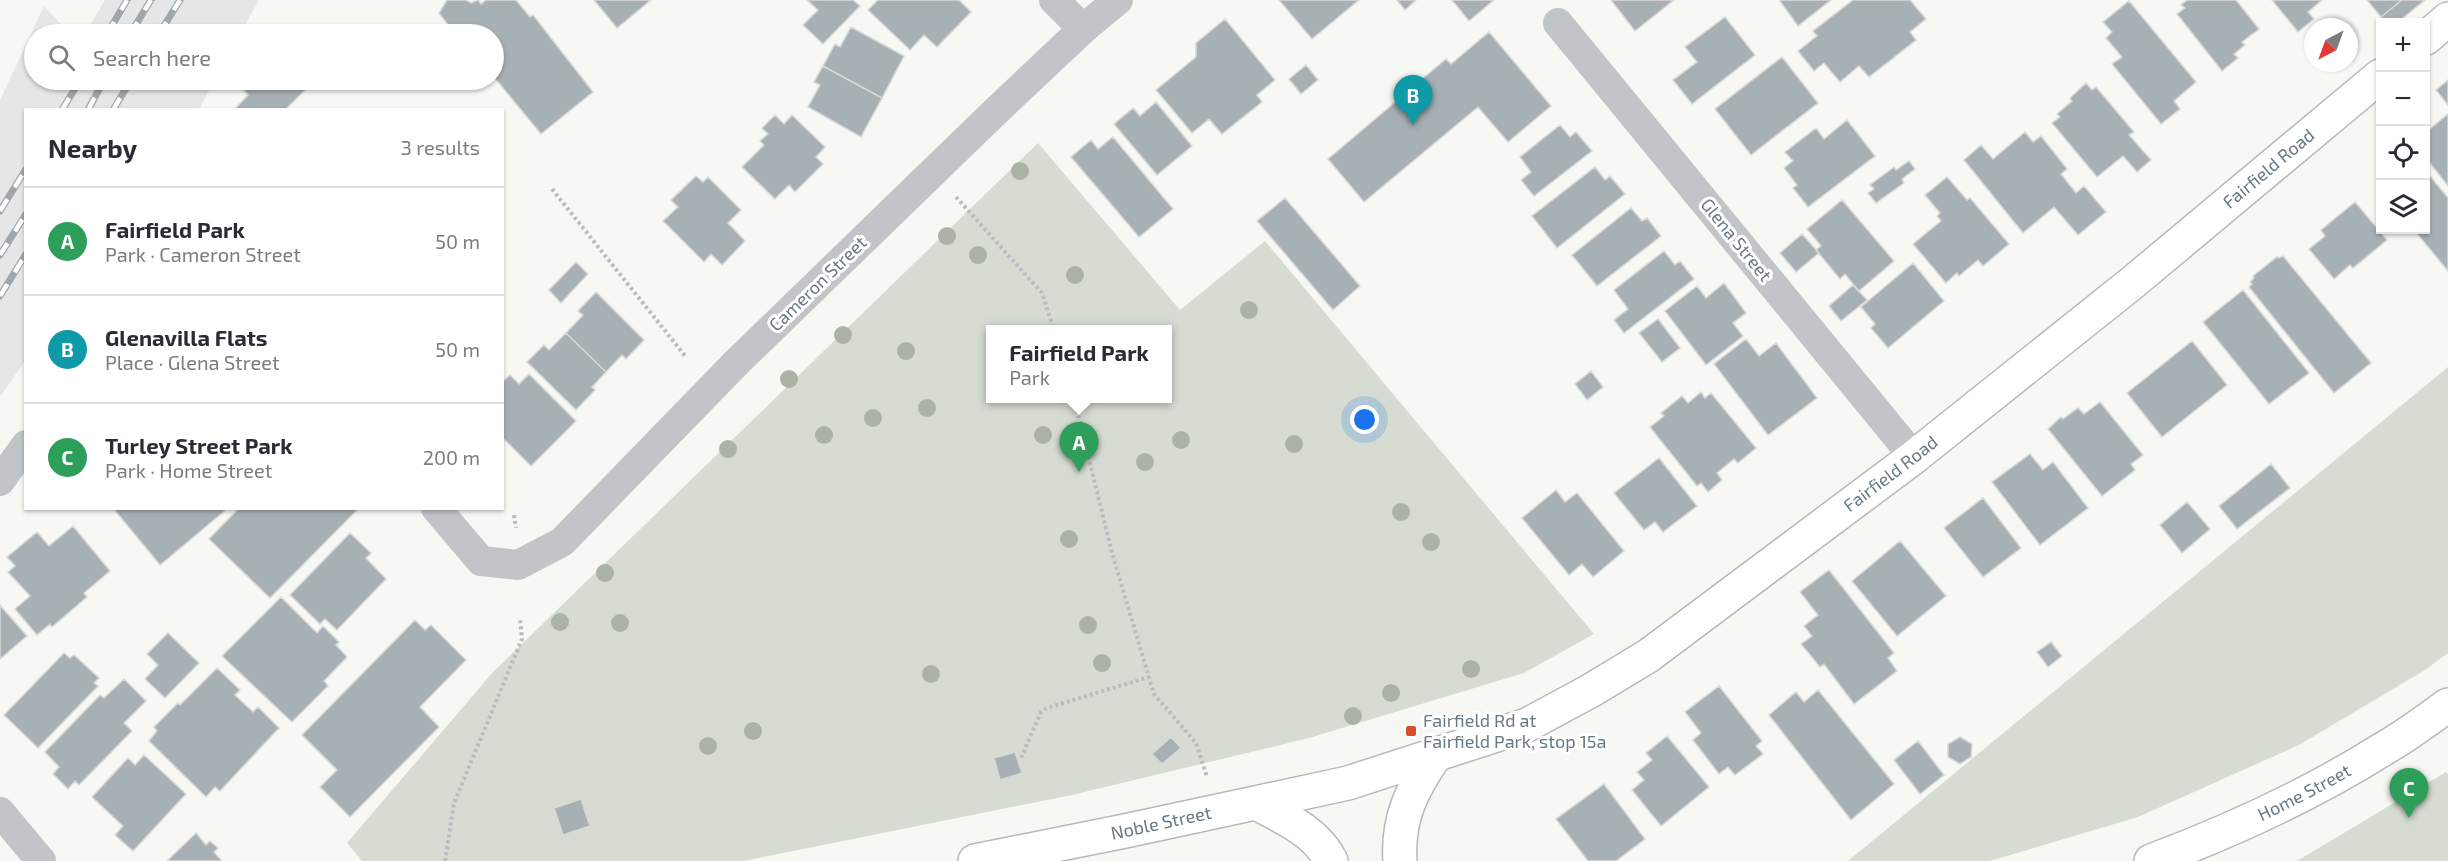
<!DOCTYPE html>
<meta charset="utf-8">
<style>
body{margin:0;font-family:"Exo 2",sans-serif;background:#f2f2f3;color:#2b2b33}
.controls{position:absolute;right:18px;top:18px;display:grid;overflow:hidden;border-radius:0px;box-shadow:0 2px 4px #0004}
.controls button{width:54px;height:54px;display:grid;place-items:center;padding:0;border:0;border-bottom:2px solid #e1e1e2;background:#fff;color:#2b2b33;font:30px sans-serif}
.compass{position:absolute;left:2304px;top:18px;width:54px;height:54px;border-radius:50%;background:#fff;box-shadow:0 2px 4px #0004;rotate:221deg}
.you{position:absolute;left:1365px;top:420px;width:21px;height:21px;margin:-15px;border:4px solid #fff;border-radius:50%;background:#1a73e8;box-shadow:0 0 0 9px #1a73e833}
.badge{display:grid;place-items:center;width:39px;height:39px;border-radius:50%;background:#d93025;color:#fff;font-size:20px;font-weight:700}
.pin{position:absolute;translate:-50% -50px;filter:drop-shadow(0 2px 3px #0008)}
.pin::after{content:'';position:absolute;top:32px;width:21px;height:18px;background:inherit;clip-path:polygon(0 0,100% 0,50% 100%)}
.popup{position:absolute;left:986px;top:325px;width:186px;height:78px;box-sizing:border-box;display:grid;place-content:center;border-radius:0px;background:#fff;filter:drop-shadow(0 2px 4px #0005);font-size:20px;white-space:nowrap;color:#7c7c81}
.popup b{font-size:22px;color:#2b2b33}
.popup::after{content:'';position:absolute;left:50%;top:100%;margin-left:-12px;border:12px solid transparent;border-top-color:#fff}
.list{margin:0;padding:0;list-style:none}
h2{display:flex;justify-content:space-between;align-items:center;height:78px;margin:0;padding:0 24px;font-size:26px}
h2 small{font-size:20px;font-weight:400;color:#7c7c81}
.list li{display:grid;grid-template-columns:39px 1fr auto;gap:18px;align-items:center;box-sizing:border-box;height:108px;padding:0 24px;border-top:2px solid #e1e1e2}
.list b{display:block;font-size:22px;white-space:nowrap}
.list p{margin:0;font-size:20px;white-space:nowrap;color:#7c7c81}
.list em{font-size:20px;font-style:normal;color:#7c7c81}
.icon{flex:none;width:33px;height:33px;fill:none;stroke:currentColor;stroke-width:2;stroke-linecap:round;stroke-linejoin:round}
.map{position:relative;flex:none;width:2448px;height:861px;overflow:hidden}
.search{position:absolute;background:#fff;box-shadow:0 2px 4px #0004;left:24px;top:24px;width:480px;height:66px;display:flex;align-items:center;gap:15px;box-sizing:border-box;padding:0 21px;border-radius:33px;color:#7c7c81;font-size:22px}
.panel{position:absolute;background:#fff;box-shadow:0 2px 4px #0004;left:24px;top:108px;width:480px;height:402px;border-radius:0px}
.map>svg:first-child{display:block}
.built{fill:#e5e6e5}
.green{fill:#d7dcd3;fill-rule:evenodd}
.building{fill:#a7b0b5;stroke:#d9d8d7;stroke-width:1.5}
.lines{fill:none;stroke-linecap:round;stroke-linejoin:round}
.secondary-casing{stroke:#b3b9bd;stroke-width:36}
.path{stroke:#b9bcbe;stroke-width:4;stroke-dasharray:3 3;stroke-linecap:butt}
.street{stroke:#c1c5c8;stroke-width:30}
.secondary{stroke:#fff;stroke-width:33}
.rail-casing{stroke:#a0a7ac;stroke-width:7}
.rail{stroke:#fff;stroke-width:4.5;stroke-dasharray:14;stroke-linecap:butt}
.tree{fill:#abb3a6}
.poi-dot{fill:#dc4c2f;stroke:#fff;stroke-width:2}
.labels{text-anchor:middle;stroke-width:6;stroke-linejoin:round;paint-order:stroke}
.street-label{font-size:18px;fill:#677984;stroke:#fff}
.poi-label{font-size:18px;fill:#677984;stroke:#fff;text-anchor:start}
</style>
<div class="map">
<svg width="2448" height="861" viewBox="0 0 2448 861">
<rect width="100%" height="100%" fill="#f7f7f4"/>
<!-- built -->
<path class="built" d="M105,0H259L240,34H85Z
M44,6L70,34H34V80H215L199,109L26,110L25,361L0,397V100Z"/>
<!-- green -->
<path class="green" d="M1038,143L1180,310L1265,241L1594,634L1524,673L1309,738L1072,795L743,861H362L347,843L493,672ZM990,330H1168V398H990Z
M2448,367V653L2425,670L2299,745L2138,817L1990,861H1848Z
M2446,772L2448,774V861H2297Z"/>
<!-- building -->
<path class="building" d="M447,0H466L471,3L478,0L481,4L486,0H516L530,17L533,15L593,92L541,134L494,77V34H448L452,30L439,13Z
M594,0H651L617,28Z
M807,0H853L860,6L823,44L803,25L818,10Z
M878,0H959L971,12L937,47L924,35L910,50L868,10Z
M1279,0H1359L1312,39Z
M1397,0H1416L1405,10Z
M1452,0H1494L1469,21Z
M1611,0H1674L1635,31Z
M1782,0H1831L1798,26L1780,1Z
M1853,0H1910L1926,19L1910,32L1916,40L1869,77L1859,66L1840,82L1824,63L1814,71L1798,51L1817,36L1813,31Z
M2187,0H2236L2259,29L2242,42L2245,45L2234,54L2238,58L2222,71L2177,14L2185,8L2181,5Z
M2272,0H2322L2308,12L2314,19L2298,32Z
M2367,0H2402L2381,17Z
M2402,0H2425L2398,22H2385L2381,17Z
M2129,1L2196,82L2174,101L2180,109L2161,124L2112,64L2122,57L2106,38L2112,32L2103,22Z
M1725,17L1755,55L1692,104L1673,80L1697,62L1685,47Z
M1225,19L1275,80L1257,95L1262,102L1222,134L1209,119L1192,133L1156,90L1196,57V43Z
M851,27L904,56L882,98L823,66L835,44L840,47Z
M1489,32L1551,106L1508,142L1478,107L1364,202L1328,159L1446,59L1451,64Z
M1782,57L1818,103L1751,155L1715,109Z
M1306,65L1318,80L1301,94L1289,79Z
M823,66L882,98L861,137L808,107L820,85L814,82Z
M243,80H296L306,89L285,110H234L248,95L238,84Z
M2448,80V105L2436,90Z
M2086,83L2092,90L2096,87L2134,132L2129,135L2151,160L2137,172L2123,156L2097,177L2052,123L2060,117L2057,114L2072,101L2070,98Z
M1156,102L1192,146L1157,175L1114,124L1133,108L1140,116Z
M2448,114V186L2426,158V132Z
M775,115L784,124L792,115L825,147L816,157L823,164L795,192L789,185L775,199L742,167L764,145L760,141L768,134L762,128Z
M1847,120L1875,156L1808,207L1793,188L1797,185L1784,168L1793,161L1785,152L1816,128L1824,139Z
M1560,125L1570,137L1576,132L1592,151L1534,196L1521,180L1531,172L1520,157Z
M2025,132L2033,142L2041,136L2067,169L2061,174L2076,193L2084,186L2106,212L2078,235L2054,207L2023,233L1964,160L1981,145L1993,159Z
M1113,137L1173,209L1139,237L1071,157L1091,140L1098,149Z
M1909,161L1915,169L1902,179L1904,183L1876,203L1868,193L1874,189L1870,185L1894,167L1896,170Z
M1595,167L1605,180L1610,176L1625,194L1557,248L1532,216Z
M2426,171L2448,198V271L2414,230H2426Z
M696,176L703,182L708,177L741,210L728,223L745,241L722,265L711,254L704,262L663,221L678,207L671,200Z
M1947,177L1967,200L1970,198L2009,244L1983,266L1978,260L1959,276L1957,273L1946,283L1913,244L1941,221L1937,216L1940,213L1925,195Z
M1285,198L1360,286L1333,310L1257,221Z
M1842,200L1894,261L1859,291L1845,274L1840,279L1816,250L1821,246L1807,229Z
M2355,202L2387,240L2353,268L2350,265L2334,279L2309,249L2325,236L2321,230Z
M1631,208L1642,221L1647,218L1661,236L1597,286L1572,255Z
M1802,234L1819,253L1796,272L1780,253Z
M1664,251L1675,265L1680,261L1694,279L1624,333L1614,320L1628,309L1614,290Z
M2283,256L2371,363L2334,393L2249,287L2252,284L2250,282L2254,278L2253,276L2277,257L2279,258Z
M576,262L588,274L561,303L549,290Z
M1913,263L1944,301L1888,348L1871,328L1875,324L1861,307Z
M1724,283L1746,313L1733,323L1743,336L1706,365L1665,311L1697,286L1706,298Z
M1853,285L1867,300L1841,321L1829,306Z
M2243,290L2309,373L2269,404L2203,322Z
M596,292L644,340L626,359L622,355L606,372L566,333L583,315L578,311Z
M1658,319L1680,348L1662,362L1639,333Z
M566,333L606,372L592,387L595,390L576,410L527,362L544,345L549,350Z
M1746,339L1759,356L1776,343L1817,398L1768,435L1714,364Z
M2192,341L2227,385L2162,437L2127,393Z
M1591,371L1603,387L1587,400L1575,384Z
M529,374L576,421L531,466L502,437V382L510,375L519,384Z
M1701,392L1705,398L1711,393L1756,448L1738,463L1734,459L1717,473L1722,480L1708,492L1701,483L1697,486L1650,427L1664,416L1661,413L1682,396L1688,403Z
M2100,402L2143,455L2131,464L2135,470L2102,496L2048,429L2061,417L2063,419L2078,408L2084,414Z
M2030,454L2043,470L2053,462L2088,508L2040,545L1992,482Z
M1659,458L1697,506L1663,532L1655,522L1644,530L1614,493Z
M2271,464L2290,488L2237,529L2219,506Z
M1556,490L1565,502L1577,493L1624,551L1593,577L1582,564L1569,575L1522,518Z
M1983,498L2021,548L1983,577L1944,528Z
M2187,502L2210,529L2182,553L2160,525Z
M113,508H227V509L160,565Z
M239,508H358V509L270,598L209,539Z
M73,526L110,571L84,593L87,597L52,627L50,624L37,635L15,609L30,596L8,572L15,566L7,557L37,532L49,546Z
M350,533L371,553L366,558L386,579L337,630L325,619L320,624L290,595Z
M1900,541L1946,596L1897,636L1852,581Z
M1829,570L1894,653L1888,658L1897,671L1854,704L1824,664L1820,667L1801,644L1812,636L1804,626L1818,615L1800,592Z
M281,597L317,633L323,626L339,642L336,645L347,657L324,681L328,686L292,722L222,656Z
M0,605L27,636L0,659Z
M415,620L425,630L431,625L466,660L420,707L439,727L350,817L320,787L337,770L302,735Z
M168,633L199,663L165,698L145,679L158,665L147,654Z
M2051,642L2062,656L2048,667L2037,652Z
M64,653L70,658L74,655L99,678L94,683L98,686L38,748L4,715Z
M217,668L240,690L235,695L253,712L258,707L279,728L220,791L215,787L206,797L149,741L157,731L154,727L178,703L180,705Z
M124,679L146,701L124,723L132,731L79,785L75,781L68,789L53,774L59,767L45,752L100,695L104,698Z
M1719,686L1762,741L1756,746L1763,754L1735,775L1728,767L1719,774L1693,740L1701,733L1685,712Z
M1818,690L1894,784L1851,820L1769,715L1796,692L1804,702Z
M1667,736L1709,787L1661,826L1632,790L1644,780L1637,772L1652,760L1646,753Z
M1171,737L1181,748L1162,764L1152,754Z
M1960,737L1972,744L1971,757L1960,764L1948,757V744Z
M1918,741L1944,775L1920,794L1894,760Z
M1015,752L1022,773L1000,780L994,758Z
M144,755L186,794L133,851L115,835L123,826L92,797L128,758L135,765Z
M1604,784L1645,839L1616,861H1588L1556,819Z
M581,799L590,826L563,835L554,808Z
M196,833L206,845L210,841L218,848L214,852L222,861H167Z"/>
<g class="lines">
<!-- secondary casing -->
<g class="secondary-casing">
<g id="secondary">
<path d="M2426,38L2448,19"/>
<path d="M1256,803C1284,818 1316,831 1331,861"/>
<path id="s1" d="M975,861L1125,831L1348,783L1527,725L1590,691L1648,656L1914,457L2132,283L2380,76"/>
<path d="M1400,861C1397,819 1412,789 1435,756"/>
<path id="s2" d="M2151,861C2231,831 2310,795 2383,749C2406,736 2427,720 2448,705"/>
</g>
</g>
<!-- path -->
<path class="path" d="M552,189L686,357
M956,197L1042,293L1054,330
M1074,398L1112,553L1154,694L1196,743L1207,777
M514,515L516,528
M1021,758L1041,712L1047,708L1149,677
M445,861L454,803L522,639L520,618"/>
<!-- street -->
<path class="street" d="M1054,0L1083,29
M1558,23L1914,457
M0,481L26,445
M436,508L481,561L518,565L562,542L737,362L994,113L1083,29L1118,0
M0,812L41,861"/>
<!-- secondary -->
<use href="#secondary" class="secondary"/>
<!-- rail casing -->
<g class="rail-casing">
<path id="rail" d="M107,34L127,0
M130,34L151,0
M159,34L180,0
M62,110L80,80
M88,110L104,80
M113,110L131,80
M0,211L26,169
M0,255L26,214
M0,296L26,254"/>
</g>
<!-- rail -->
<use href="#rail" class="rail"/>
</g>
<!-- trees -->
<g class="tree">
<circle cx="1020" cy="171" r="9"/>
<circle cx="947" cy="236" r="9"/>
<circle cx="978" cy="255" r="9"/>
<circle cx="1075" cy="275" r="9"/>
<circle cx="1249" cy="310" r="9"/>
<circle cx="843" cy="335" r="9"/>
<circle cx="906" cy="351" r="9"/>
<circle cx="789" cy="379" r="9"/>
<circle cx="927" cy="408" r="9"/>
<circle cx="873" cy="418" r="9"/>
<circle cx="824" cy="435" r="9"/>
<circle cx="1043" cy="435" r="9"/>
<circle cx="1181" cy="440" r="9"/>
<circle cx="1294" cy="444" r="9"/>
<circle cx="728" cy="449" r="9"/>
<circle cx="1145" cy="462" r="9"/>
<circle cx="1401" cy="512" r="9"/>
<circle cx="1069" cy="539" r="9"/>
<circle cx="1431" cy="542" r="9"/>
<circle cx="605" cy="573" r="9"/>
<circle cx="560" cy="622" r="9"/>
<circle cx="620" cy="623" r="9"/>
<circle cx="1088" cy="625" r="9"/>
<circle cx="1102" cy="663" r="9"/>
<circle cx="1471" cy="669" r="9"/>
<circle cx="931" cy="674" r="9"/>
<circle cx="1391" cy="693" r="9"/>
<circle cx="1353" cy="716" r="9"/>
<circle cx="753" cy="731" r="9"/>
<circle cx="708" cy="746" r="9"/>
</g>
<!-- markers -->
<rect class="poi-dot" x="1405" y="725" width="12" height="12" rx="3"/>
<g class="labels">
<!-- street labels -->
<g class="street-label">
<text dy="6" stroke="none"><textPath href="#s1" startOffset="1498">Fairfield Road</textPath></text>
<text transform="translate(1736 240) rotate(51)" y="6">Glena Street</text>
<text transform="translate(818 284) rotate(-44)" y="6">Cameron Street</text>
<text dy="6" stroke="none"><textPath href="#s1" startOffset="1012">Fairfield Road</textPath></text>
<text dy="6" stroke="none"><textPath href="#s2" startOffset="168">Home Street</textPath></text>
<text dy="6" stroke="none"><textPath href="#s1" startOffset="190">Noble Street</textPath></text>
</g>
<!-- poi labels -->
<g class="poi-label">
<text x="1423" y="727">Fairfield Rd at<tspan x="1423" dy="21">Fairfield Park, stop 15a</tspan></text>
</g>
</g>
</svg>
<div class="controls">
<button>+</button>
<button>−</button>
<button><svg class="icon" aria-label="locate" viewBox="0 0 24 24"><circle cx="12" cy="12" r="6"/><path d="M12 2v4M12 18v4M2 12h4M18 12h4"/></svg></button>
<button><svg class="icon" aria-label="layers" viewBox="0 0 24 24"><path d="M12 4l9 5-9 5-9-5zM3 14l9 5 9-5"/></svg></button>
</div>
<svg class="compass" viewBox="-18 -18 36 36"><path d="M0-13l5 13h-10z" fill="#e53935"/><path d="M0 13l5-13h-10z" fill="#7c7c81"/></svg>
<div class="you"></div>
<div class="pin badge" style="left:1079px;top:472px;background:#2e9e5b">A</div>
<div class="popup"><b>Fairfield Park</b>Park</div>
<div class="pin badge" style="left:1413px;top:125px;background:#0f9aa8">B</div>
<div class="pin badge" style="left:2409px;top:818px;background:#2e9e5b">C</div>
<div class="search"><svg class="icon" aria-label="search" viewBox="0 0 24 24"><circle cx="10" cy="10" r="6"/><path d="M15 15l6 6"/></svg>Search here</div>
<section class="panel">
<h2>Nearby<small>3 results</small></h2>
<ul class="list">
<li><span class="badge" style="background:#2e9e5b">A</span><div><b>Fairfield Park</b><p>Park · Cameron Street</p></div><em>50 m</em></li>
<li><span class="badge" style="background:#0f9aa8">B</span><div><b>Glenavilla Flats</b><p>Place · Glena Street</p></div><em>50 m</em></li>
<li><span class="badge" style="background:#2e9e5b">C</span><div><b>Turley Street Park</b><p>Park · Home Street</p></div><em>200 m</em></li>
</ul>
</section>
</div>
